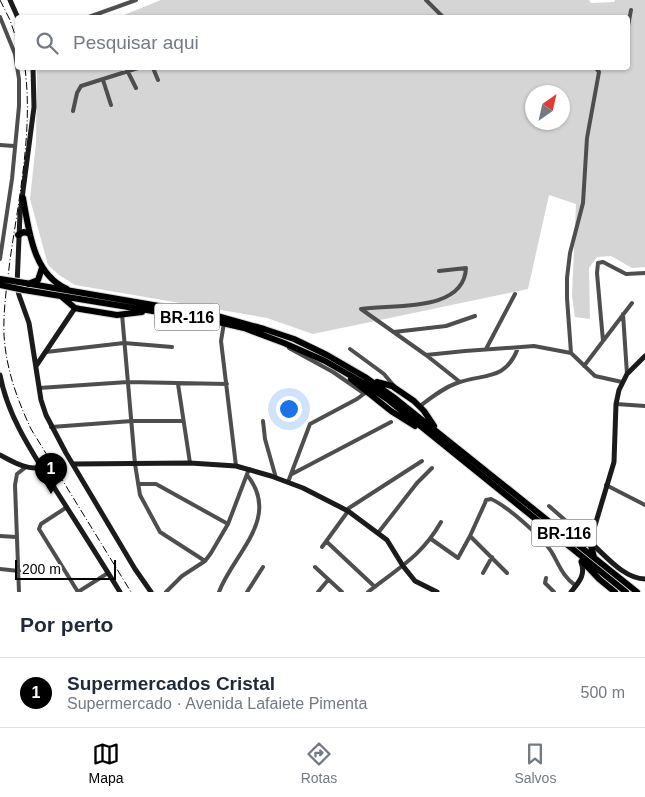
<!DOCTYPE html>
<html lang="pt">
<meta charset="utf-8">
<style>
body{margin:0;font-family:Arial,sans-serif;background:#f2f2f3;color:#1f2937}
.compass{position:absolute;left:525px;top:85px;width:45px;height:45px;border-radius:50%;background:#fff;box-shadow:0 1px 4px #0004;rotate:34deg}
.scale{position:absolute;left:15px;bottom:12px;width:101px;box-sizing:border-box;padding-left:5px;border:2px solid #000;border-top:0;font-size:14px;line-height:18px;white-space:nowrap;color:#000;-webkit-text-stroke:4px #fff;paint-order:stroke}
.you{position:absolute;left:288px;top:408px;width:18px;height:18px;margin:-12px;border:4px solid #fff;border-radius:50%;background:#1a73e8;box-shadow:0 0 0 8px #1a73e833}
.badge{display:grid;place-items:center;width:32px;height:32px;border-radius:50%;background:#000;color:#fff;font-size:16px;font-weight:700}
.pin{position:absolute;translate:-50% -41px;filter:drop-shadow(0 1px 2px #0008)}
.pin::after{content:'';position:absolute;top:26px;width:18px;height:15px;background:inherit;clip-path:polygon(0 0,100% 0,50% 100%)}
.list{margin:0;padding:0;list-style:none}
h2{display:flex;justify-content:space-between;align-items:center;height:65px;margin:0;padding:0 20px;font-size:21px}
h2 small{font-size:16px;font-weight:400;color:#747a83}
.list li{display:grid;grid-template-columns:32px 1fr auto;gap:15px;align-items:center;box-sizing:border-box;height:70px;padding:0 20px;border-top:1px solid #e0e1e3}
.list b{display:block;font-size:19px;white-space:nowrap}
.list p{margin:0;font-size:16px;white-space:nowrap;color:#747a83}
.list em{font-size:16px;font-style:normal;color:#747a83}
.icon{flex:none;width:28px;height:28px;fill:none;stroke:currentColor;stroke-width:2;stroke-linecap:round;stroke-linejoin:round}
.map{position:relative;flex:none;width:645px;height:592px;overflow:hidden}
.search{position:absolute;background:#fff;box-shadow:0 1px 4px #0004;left:15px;right:15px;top:15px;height:55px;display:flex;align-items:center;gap:12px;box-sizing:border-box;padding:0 18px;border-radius:5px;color:#747a83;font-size:19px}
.sheet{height:135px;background:#fff}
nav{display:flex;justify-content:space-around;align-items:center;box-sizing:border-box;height:70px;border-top:1px solid #e0e1e3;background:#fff;font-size:14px;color:#747a83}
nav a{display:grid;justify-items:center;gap:2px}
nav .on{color:#000}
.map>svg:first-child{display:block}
.green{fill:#d5d5d5;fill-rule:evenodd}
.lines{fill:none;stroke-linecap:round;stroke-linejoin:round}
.highway-casing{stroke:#dbdbdb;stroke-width:8}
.street{stroke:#4e4e4e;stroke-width:4}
.secondary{stroke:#1b1b1b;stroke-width:5}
.highway{stroke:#000;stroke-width:6}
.rail{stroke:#000;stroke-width:1;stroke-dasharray:8 2.5 1 2.5;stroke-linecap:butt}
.highway-bridge-casing{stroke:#dbdbdb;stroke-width:8;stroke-linecap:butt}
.highway-bridge{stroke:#000;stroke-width:6}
.labels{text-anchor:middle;stroke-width:4;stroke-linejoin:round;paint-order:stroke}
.shield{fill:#fff;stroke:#4c4c4c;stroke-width:1}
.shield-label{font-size:16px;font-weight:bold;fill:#000}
</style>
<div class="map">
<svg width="645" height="592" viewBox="0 0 645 592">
<rect width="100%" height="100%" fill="#fff"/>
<!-- green -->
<path class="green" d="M161,0H589L591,3L614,2L615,0H645V267L632,268L611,256L597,257L589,268L590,319L575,317L572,296L576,204L549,195L528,289L313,334L267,318L75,285L59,275L48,265L30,199L36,143L37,68H628V18L119,17ZM532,92H562V122H532Z"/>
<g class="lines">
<!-- highway casing -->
<g class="highway-casing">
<path id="highway" d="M23,198C29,231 33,274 67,289
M18,235L24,232L30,234
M25,283L217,316L264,329L294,339L327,355L365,377L396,399L637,592
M28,284L38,280L42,268
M24,290L214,321L244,328L284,343L325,361L365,384L387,399L626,592
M62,297L75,308L80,309L117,315L142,312
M351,379L391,411L415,426
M377,382L392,386L414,401L424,411L434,426
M576,539L586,544L590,542L594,557
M582,561L599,579L615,592"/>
</g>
<!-- street -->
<path class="street" d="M426,0L444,18
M0,17L15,54L19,79V106L12,179L0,259
M86,18L136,0
M628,26L631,10
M126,68L136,88
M153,68L158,80
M103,80L111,105
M73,111L77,93L81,86L138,68
M0,145L14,146
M361,309C392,304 464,313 466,268L439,271
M361,309L426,355L460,382
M122,314L135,464L140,495L160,532L205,561
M623,314L627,374
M224,323L221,341L236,466
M394,332L446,326L475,316
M603,341L597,273L598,263L603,262L626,274L645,273
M289,348L333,372L362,392
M350,349L384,374L394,386
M486,349L515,294
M46,352L124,343L172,347
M571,353L567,298V278L570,253L583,203L587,138L599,72L596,68H584
M571,353L595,376L622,382
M426,355L465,351L534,346L571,353
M584,366L632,303
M178,384L190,463
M39,388L128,382L227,384
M616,404L645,406
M420,406C432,397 443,388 457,383C484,373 505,382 518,348
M263,421L265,439L276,478
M51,427L132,421H183
M292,474L391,422
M288,482L310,424L357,399L365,393
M138,484H156L228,524
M606,485L645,505
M549,506L590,542
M67,507L41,524L39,529L78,592
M378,533L417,483L432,468
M0,536L16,537
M470,536L507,573
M431,539L458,558L470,536L485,503L486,500L491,499C507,506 541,536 551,551C559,564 562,576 576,586
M327,542L375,587
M322,547L346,514L349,508L422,461
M315,567L342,592
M0,569L19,571
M483,573L492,557
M546,578L545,583L554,592
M19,592L15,485L17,474L26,467
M78,592L108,573
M166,592L182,576L205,561L211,553L228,524L249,469
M219,592C233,554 282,518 247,475
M247,592L263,567
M318,592L328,580
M368,592C398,568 421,557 441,522"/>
<!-- secondary -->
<path class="secondary" d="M10,0L18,18
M33,68L34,107L20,214L17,286L19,295L29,323L41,400L46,415L66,453L135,569L151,592
M645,356L627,374L619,390L616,404L614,462L590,542C605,555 624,579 645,579
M36,366L75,308
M0,375C8,418 34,455 57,492C78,525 99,558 120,592
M0,455C12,461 27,471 41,467
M73,464L190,463L236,466L271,476L303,488L348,511L387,540L403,566L415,581L437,592
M571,592C579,582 586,575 581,562"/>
<!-- highway -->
<use href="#highway" class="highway"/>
<!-- rail -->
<path class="rail" d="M0,0L10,20L18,44
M25,68C33,131 19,197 10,260C7,285 3,310 4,335C6,369 17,399 31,429L131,592"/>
<!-- highway-bridge casing -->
<g class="highway-bridge-casing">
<path id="highway-bridge" d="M0,279L25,283
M0,285L24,290"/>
</g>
<!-- highway-bridge -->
<use href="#highway-bridge" class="highway-bridge"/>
</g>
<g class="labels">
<!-- shield labels -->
<g class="shield">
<rect x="154.5" y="303.5" width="65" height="27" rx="4"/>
<rect x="531.5" y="519.5" width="65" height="27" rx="4"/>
</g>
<g class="shield-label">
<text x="187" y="323">BR-116</text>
<text x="564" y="539">BR-116</text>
</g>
</g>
</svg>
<svg class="compass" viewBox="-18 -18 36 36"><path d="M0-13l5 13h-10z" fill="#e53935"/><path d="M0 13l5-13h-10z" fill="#747a83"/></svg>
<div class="scale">200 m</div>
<div class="you"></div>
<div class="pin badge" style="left:51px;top:494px">1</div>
<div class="search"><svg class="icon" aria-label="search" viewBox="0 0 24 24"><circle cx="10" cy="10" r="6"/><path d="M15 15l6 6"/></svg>Pesquisar aqui</div>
</div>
<section class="sheet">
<h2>Por perto<small></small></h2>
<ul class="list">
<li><span class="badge">1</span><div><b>Supermercados Cristal</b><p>Supermercado · Avenida Lafaiete Pimenta</p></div><em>500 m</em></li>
</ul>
</section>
<nav>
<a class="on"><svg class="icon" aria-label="map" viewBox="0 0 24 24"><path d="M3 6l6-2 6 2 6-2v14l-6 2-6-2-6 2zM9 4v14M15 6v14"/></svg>Mapa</a>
<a><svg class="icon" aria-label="directions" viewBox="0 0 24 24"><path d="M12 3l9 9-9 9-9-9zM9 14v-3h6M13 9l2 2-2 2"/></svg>Rotas</a>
<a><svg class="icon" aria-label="saved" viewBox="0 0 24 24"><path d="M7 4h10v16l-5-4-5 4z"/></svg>Salvos</a>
</nav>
